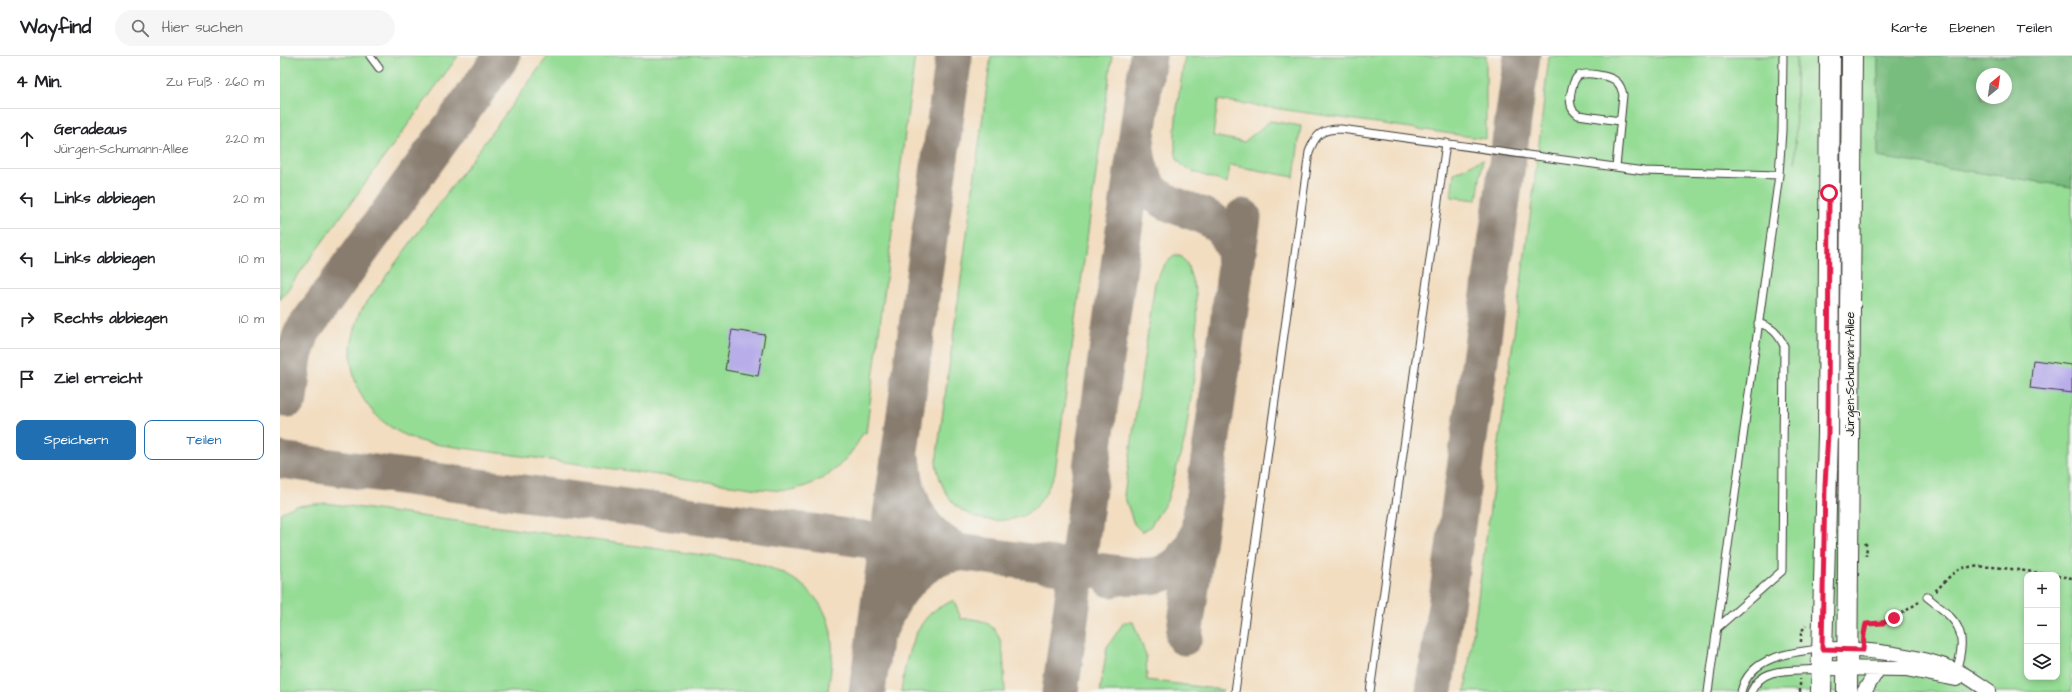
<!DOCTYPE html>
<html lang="de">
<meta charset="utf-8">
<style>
body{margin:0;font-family:"Architects Daughter",sans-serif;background:#f6f6f6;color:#202124}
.controls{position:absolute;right:12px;bottom:12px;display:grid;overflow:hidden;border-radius:8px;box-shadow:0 2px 6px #0003}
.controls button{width:36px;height:36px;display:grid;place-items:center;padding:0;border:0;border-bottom:1px solid #e0e0e0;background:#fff;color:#202124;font:20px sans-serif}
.compass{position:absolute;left:1696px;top:12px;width:36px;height:36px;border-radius:50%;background:#fff;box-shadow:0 2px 6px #0003;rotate:29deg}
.stop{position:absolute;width:12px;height:12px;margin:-9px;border:3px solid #e11d48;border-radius:50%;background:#fff}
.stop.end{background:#e11d48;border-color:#fff;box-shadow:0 1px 4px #0008}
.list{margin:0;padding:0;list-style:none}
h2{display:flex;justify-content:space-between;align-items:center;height:52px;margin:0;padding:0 16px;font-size:17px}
h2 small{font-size:13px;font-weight:400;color:#757577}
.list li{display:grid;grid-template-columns:26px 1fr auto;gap:12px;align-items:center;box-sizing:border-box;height:60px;padding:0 16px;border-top:1px solid #e0e0e0}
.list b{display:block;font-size:15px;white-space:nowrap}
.list p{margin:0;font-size:13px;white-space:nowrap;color:#757577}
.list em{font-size:13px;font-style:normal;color:#757577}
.actions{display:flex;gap:8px;padding:12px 16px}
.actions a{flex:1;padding:9px 0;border:1px solid #1f6fb2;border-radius:8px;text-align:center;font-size:14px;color:#1f6fb2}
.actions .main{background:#1f6fb2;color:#fff}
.icon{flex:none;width:22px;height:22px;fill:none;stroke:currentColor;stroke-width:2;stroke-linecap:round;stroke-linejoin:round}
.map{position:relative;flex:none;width:1792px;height:636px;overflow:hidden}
header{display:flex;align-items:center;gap:24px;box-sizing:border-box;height:56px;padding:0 20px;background:#fff;border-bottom:1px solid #e0e0e0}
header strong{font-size:19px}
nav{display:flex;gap:22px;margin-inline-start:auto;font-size:14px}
.search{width:280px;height:36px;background:#f6f6f6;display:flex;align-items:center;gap:10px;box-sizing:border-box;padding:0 14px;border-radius:22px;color:#757577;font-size:15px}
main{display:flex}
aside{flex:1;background:#fff}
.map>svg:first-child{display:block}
.green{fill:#95dc95;stroke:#587c58;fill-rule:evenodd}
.forest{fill:#78bc7e;stroke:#4a6c4d;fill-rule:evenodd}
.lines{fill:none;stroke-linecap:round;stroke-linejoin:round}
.taxiway{stroke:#877c6e;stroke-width:37}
.building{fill:#b8ade9}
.lane-casing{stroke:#3c3935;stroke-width:9}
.street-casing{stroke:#3c3935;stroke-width:16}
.secondary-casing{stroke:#3c3935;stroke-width:22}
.path{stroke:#3c3935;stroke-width:2.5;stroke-dasharray:3 3;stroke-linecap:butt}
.lane{stroke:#fff;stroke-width:7}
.street{stroke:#fff;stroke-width:14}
.secondary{stroke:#fff;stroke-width:20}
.route{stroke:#e11d48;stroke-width:5}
.labels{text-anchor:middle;stroke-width:3;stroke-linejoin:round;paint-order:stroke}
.street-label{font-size:12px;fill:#1c1c1c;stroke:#f6f6f2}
</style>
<header>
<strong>Wayfind</strong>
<div class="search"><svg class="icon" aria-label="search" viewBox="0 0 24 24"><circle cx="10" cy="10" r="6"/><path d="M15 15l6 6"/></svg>Hier suchen</div>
<nav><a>Karte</a><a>Ebenen</a><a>Teilen</a></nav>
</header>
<main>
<aside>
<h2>4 Min.<small>Zu Fuß · 260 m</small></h2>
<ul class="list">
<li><svg class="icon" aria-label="ahead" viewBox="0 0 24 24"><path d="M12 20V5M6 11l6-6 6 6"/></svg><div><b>Geradeaus</b><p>Jürgen-Schumann-Allee</p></div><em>220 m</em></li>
<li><svg class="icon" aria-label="left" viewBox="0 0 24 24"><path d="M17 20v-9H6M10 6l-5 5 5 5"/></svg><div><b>Links abbiegen</b></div><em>20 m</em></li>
<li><svg class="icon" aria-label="left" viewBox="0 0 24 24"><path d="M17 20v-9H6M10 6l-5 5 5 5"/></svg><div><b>Links abbiegen</b></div><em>10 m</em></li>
<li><svg class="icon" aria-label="right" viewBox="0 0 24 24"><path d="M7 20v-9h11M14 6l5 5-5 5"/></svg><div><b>Rechts abbiegen</b></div><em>10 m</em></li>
<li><svg class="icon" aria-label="arrive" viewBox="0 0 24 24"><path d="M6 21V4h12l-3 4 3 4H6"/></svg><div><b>Ziel erreicht</b></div></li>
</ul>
<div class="actions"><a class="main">Speichern</a><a>Teilen</a></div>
</aside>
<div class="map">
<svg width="1792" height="636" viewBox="0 0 1792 636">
<rect width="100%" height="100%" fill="#f6f6f2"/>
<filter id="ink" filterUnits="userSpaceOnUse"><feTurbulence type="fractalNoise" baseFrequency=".025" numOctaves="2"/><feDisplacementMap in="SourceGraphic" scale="8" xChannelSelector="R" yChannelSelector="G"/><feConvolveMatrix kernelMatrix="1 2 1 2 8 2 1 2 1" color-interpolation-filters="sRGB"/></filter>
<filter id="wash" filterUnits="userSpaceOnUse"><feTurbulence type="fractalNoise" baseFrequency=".012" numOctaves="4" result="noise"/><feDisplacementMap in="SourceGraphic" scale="16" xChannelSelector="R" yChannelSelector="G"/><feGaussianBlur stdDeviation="0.9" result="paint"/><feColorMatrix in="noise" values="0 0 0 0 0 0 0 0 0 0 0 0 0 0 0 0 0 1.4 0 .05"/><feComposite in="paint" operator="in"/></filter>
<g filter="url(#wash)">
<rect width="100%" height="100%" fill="#f2ddc0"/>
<!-- green -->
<path class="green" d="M0,0H178L0,244Z
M268,0H635L586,377H583C568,407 544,428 510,434C501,436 489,433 479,433L147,387C104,376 72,345 71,299C70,284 77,268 81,254Z
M711,0H832L775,417C769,431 763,445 751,455C731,469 697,467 679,452C665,441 659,424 656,407Z
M905,0H1206V83L938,44L933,80L964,86L990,65L1021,70L1014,121L950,109L947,127C936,123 907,116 899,106C888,92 902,20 905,0Z
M1269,0H1516L1515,107L1517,0H1598V101L1792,131V636H1185L1254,131ZM1747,519H1777V621H1747Z
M1203,103L1197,144L1171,141L1174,117Z
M894,200H901L907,208L916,236L917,300L905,383L887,445L870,471L862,476L854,468L844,439L875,227L884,209Z
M46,447L466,505C509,514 550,538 552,587C553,604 550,620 548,636H0V457L15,450Z
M674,544L681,563C730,560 722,600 725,636H621C625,608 630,577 652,556C658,551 667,548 674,544Z
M844,566H853L866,599L867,624L943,634V636H820L827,591Z"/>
<!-- forest -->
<path class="forest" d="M1598,0H1792V131L1598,101ZM1702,18H1726V42H1702Z"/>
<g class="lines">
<!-- taxiway -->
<path class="taxiway" d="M856,93C865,176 935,133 953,194C955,200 954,207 955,212
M9,343L14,300L22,276L222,0
M0,404L855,520
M831,523C845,519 858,521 872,520C896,517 910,499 918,477
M601,570C614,536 642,500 680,497C642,479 627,449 623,409
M904,581L963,161
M587,636L674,0
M780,636L868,0
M1154,636L1242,0"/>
</g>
<g id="blocks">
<!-- building -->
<path class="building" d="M452,274L485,279L478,320L445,314Z
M1753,304L1792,309V337L1750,332Z"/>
</g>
</g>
<g filter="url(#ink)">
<use href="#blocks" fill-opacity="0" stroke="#3c3935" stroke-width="1"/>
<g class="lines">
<!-- lane casing -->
<g class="lane-casing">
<path id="lane" d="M90,0L99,12
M1336,111L1343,39C1342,34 1341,30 1337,26C1332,20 1305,15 1298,20C1292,25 1289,42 1291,49C1291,54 1295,56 1298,59L1340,65
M1647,541C1680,567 1688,574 1676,616
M1437,572L1502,515L1504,290C1498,277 1492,271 1478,267
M955,636L1029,96C1036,78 1041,73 1061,73L1364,115L1499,119
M1090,636L1166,87
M1428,636L1499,119L1502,75L1503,0
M1461,636C1469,601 1510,596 1540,593
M1471,636C1483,608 1515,616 1539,613"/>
</g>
<!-- street casing -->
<g class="street-casing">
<path id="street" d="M1542,593C1586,593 1634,597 1675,614C1687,619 1698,628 1709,635
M1541,612L1626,613L1676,623
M1584,636L1598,613"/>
</g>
<!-- secondary casing -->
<g class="secondary-casing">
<path id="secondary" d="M1541,636L1548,378L1550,0
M1567,636L1572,0"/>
</g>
<!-- path -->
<path class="path" d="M1585,487L1587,490L1586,500
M1777,520L1792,522
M1655,535C1664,528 1668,520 1678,514C1694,505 1751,516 1771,519
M1585,572L1586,568C1611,567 1619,559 1639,546
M1521,586V576L1526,569
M1520,636V623"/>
<!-- lane -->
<use href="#lane" class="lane"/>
<!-- street -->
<use href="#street" class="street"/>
<!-- secondary -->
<use href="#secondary" class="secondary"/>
</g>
</g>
<g class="lines" filter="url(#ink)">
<!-- route -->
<path class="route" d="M1549,137L1548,378L1545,429L1542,593L1583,594L1584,578L1586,568L1603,567L1614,562"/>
</g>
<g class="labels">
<!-- street labels -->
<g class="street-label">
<text transform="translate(1570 318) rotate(-90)" y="4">Jürgen-Schumann-Allee</text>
</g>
</g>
</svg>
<div class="controls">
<button>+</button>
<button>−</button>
<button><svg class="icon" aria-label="layers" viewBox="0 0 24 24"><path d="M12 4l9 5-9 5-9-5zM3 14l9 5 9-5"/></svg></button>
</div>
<svg class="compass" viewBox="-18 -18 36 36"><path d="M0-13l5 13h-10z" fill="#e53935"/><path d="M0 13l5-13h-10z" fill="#757577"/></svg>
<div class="stop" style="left:1549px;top:137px"></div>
<div class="stop end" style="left:1614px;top:562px"></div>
</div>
</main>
